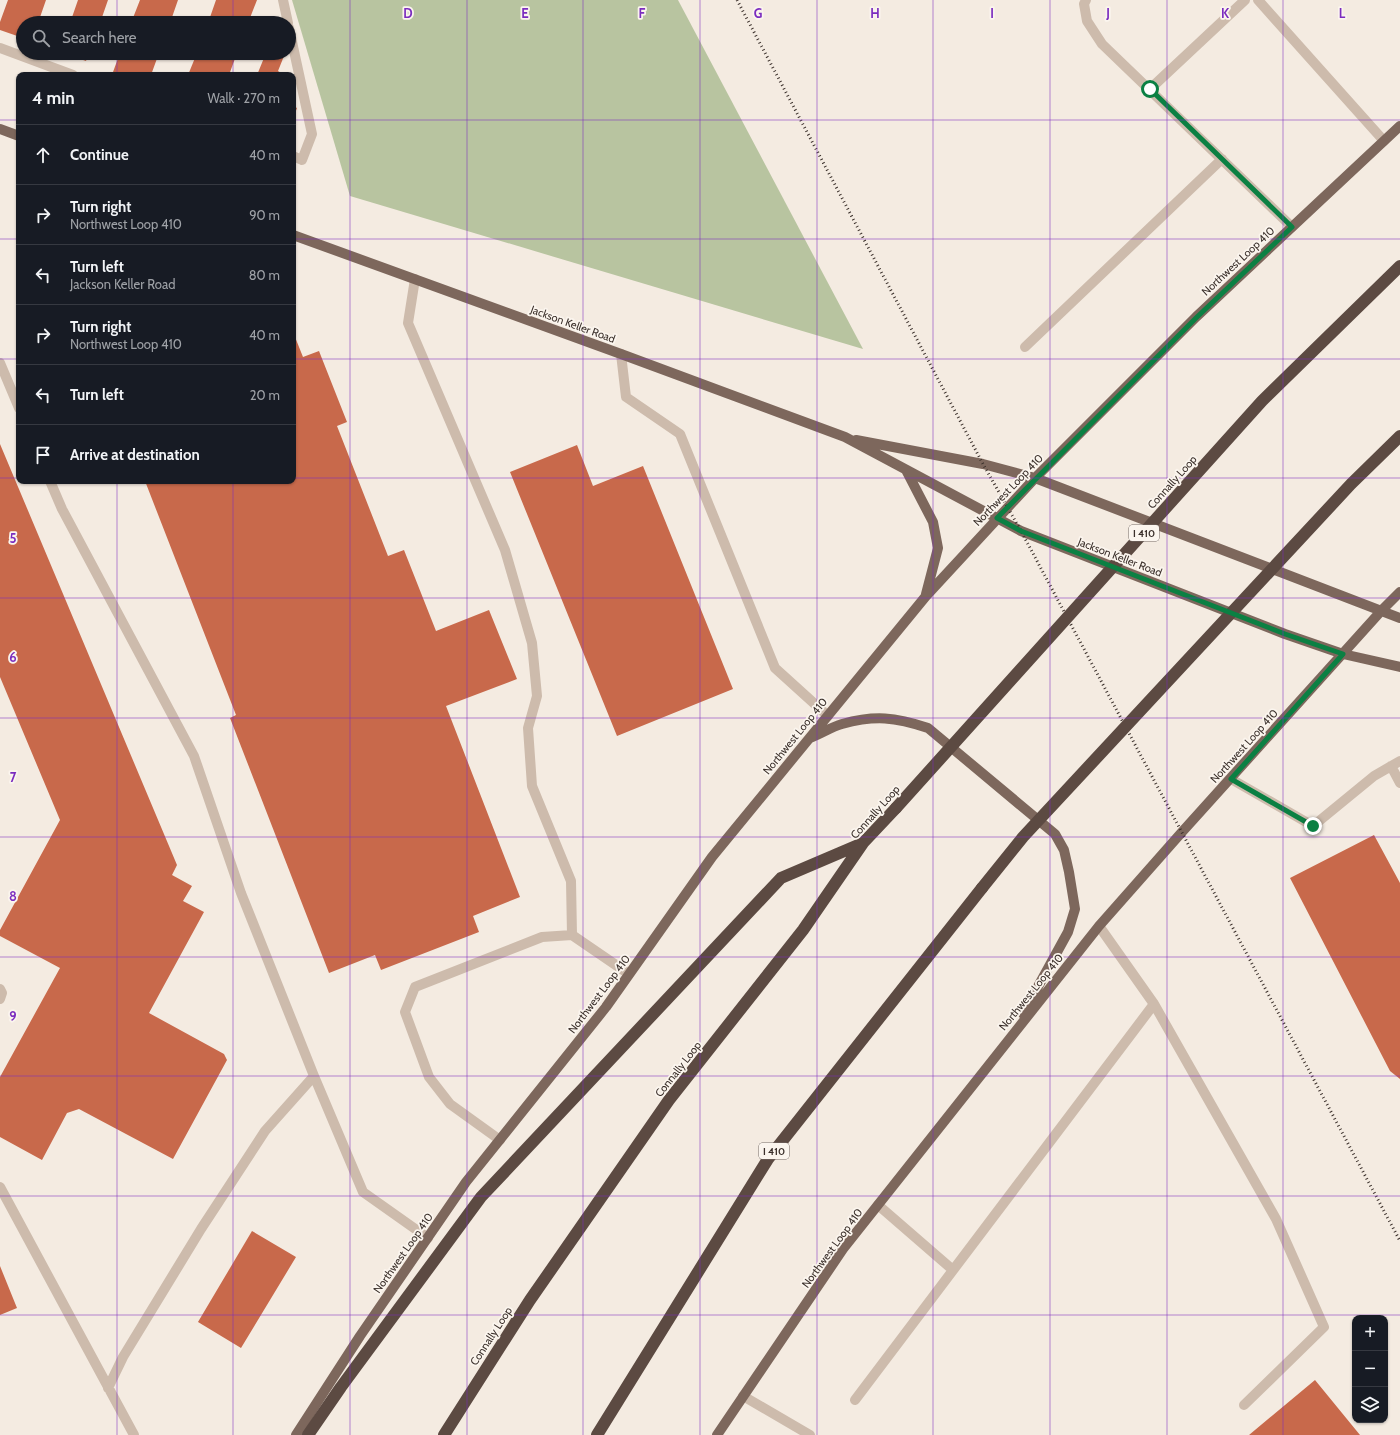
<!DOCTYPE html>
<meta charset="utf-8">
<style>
body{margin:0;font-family:Cabin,sans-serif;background:#20242c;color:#f1f3f6}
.controls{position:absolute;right:12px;bottom:12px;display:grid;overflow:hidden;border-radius:8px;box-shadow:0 1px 3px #0004}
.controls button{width:36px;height:36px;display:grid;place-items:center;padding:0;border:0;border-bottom:1px solid #363941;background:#171b24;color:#f1f3f6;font:20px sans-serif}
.stop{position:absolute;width:12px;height:12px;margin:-9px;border:3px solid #0b8043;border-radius:50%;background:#fff}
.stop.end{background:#0b8043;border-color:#fff;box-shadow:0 1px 4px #0008}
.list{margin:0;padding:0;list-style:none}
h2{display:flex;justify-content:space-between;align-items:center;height:52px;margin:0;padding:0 16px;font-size:17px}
h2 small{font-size:13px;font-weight:400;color:#9ea1a6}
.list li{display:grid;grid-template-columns:26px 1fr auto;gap:12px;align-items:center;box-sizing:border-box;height:60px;padding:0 16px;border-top:1px solid #363941}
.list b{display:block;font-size:15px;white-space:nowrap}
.list p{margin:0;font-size:13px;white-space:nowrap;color:#9ea1a6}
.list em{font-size:13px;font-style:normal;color:#9ea1a6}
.icon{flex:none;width:22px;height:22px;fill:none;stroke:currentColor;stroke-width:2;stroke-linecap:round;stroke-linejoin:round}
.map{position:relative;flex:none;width:1400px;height:1435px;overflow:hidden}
.search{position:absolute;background:#171b24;box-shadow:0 1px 3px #0004;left:16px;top:16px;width:280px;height:44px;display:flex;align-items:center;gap:10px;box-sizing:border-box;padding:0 14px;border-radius:22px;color:#9ea1a6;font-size:15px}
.panel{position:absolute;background:#171b24;box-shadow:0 1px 3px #0004;left:16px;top:72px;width:280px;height:412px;border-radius:8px}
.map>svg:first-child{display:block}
.green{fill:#b8c4a0}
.building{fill:#c8694b}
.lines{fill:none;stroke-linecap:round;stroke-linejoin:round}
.minor{stroke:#cdbbac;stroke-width:10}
.major{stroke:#7d675c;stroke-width:10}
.highway{stroke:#5c4a42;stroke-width:12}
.rail{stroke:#3b302b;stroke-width:3;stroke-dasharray:1 3;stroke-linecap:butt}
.highway-bridge{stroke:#5c4a42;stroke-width:12}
.route{stroke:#0b8043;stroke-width:5}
.grid{fill:none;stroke:#7b2cbf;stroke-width:1;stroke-opacity:0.55}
.labels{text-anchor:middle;stroke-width:3.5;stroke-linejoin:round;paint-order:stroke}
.shield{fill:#fbf5ee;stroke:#756b66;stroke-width:1}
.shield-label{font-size:10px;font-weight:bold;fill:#3b302b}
.street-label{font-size:11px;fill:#3b302b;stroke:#fbf5ee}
.grid-label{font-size:13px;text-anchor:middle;font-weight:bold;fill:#7b2cbf;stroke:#fbf5ee;stroke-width:3.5;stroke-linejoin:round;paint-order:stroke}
</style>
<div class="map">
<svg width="1400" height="1435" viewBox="0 0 1400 1435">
<rect width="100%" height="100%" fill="#f4ebe1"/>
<!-- green -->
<path class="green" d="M292,0H678L863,349L350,196Z"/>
<!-- building -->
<path class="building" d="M8,0H46L38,23H23V38L0,30V22Z
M78,0H108L100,23H70Z
M140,0H178L170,23H131Z
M216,0H257L248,23H208Z
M63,53H89L86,61Z
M120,53H159L151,75H122L113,72Z
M197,53H237L229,75H188Z
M266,53H277V54L284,56L278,71L284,75H257Z
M293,106L297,108L293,119Z
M293,332L303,357L319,351L347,422L337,426L388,556L404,550L436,631L489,610L517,679L446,706L520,897L473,916L479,932L381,970L375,955L329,973L230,718L236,715L145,481H293Z
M0,444L177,865L172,875L192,886L183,901L204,912L149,1013L224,1054L227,1060L173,1159L79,1109L67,1113L42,1160L0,1137V1077L60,968L0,936V930L60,820L0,677Z
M577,445L593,486L643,466L733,689L617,736L510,472Z
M1374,835L1400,883V1079L1390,1071L1290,878Z
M252,1231L296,1257L241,1348L198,1322Z
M0,1266L17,1308L0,1315Z
M1315,1380L1360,1435H1249Z"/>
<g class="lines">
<!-- minor -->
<path class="minor" d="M283,0L288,23
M1086,0L1084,4L1087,21L1102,44L1292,227
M1258,0L1384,141
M289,28L312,134L302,160L293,156
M0,48L73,75
M1150,89L1245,0
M415,279L408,323L505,550L532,643L537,696L528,728L532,786L571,881L572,935
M1025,347L1222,159
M621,354L626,397L680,434L775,668L828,716
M0,363L19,408
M50,481L62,509L194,756L241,893L314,1076L363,1192L428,1238
M1391,766L1400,783
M1231,779L1313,826L1374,776L1400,761
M1099,926L1154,1004L1276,1219L1324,1327L1244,1405
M0,989L2,993L0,999
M500,1140L450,1104L429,1077L405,1012L415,987L542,937L572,935L629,974
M0,1187L134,1435
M878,1205L953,1270
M108,1388L123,1357L201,1229L265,1131L314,1076
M743,1396L810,1435
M855,1400L1154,1004"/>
<!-- major -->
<path class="major" d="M0,129L19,136
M293,235L621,354L845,437L1021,531L1285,634L1343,654L1400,667
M856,440L983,464L1035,478L1400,618
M906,470L933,522L938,548L926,594
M810,738C821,734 831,727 842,724C875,715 895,717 928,728L1055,834L1064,850L1069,872L1075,909L1068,932L1023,1014
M296,1435L360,1336L466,1182L606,1007L712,857L926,596L1035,478L1196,317L1400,126
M717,1435L843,1249L1099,926L1182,832L1382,610L1400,592"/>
<!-- highway -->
<path class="highway" d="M308,1435L341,1387L481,1197L781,878L863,843
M444,1435L530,1300L669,1100L803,930L863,843L896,808
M597,1435L768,1159L982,888"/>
<!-- rail -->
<path class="rail" d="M737,0L983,464L1021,531L1400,1241"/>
<!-- highway-bridge -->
<path class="highway-bridge" d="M896,808L1262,401L1400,266
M982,888L1023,837L1351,484L1400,436"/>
</g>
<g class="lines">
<!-- route -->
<path class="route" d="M1150,89L1292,227L1196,318L997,518L1021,531L1285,634L1343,654L1231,779L1313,826"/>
</g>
<!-- grid -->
<path class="grid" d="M117,0V23M233,0V23M350,0V1435M467,0V1435M583,0V1435M700,0V1435M817,0V1435M933,0V1435M1050,0V1435M1167,0V1435M1283,0V1435M117,53V75M233,53V75M0,120H19M293,120H1400M0,239H19M293,239H1400M0,359H19M293,359H1400M0,478H19M293,478H1400M117,481V1435M233,481V1435M0,598H1400M0,718H1400M0,837H1400M0,957H1400M0,1076H1400M0,1196H1400M0,1315H1400"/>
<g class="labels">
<!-- shield labels -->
<g class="shield">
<rect x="1129" y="525" width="30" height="16" rx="3"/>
<rect x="759" y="1143" width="30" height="16" rx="3"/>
</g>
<g class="shield-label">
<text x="1144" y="537">I 410</text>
<text x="774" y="1155">I 410</text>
</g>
<!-- street labels -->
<g class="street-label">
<text transform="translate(1238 261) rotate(-43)" y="4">Northwest Loop 410</text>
<text transform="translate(573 324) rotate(20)" y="4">Jackson Keller Road</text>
<text transform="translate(1172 482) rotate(-48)" y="4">Connally Loop</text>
<text transform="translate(1008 490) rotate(-46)" y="4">Northwest Loop 410</text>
<text transform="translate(1120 557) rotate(21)" y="4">Jackson Keller Road</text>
<text transform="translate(795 736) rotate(-51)" y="4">Northwest Loop 410</text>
<text transform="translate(1244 746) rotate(-48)" y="4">Northwest Loop 410</text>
<text transform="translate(875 812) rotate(-48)" y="4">Connally Loop</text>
<text transform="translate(1031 992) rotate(-51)" y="4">Northwest Loop 410</text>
<text transform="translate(599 994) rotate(-53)" y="4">Northwest Loop 410</text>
<text transform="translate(678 1069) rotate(-52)" y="4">Connally Loop</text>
<text transform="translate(832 1248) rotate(-54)" y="4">Northwest Loop 410</text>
<text transform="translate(403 1253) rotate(-55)" y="4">Northwest Loop 410</text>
<text transform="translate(491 1336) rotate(-57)" y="4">Connally Loop</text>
</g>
</g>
<g class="grid-label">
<text x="408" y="18">D</text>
<text x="525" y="18">E</text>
<text x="642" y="18">F</text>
<text x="758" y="18">G</text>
<text x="875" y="18">H</text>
<text x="992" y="18">I</text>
<text x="1108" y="18">J</text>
<text x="1225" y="18">K</text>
<text x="1342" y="18">L</text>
<text x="13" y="543">5</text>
<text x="13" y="662">6</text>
<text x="13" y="782">7</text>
<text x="13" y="901">8</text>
<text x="13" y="1021">9</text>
</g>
</svg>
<div class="controls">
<button>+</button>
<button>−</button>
<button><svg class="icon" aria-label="layers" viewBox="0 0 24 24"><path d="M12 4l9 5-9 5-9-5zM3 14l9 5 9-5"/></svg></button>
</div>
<div class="stop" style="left:1150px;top:89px"></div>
<div class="stop end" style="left:1313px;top:826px"></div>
<div class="search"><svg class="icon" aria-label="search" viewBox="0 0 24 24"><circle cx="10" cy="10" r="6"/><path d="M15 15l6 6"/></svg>Search here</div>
<section class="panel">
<h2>4 min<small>Walk · 270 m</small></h2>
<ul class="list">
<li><svg class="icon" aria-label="ahead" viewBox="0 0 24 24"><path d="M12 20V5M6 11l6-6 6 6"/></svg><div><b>Continue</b></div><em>40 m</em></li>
<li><svg class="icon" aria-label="right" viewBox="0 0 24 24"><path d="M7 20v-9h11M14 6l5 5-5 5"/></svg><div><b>Turn right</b><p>Northwest Loop 410</p></div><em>90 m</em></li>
<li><svg class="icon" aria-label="left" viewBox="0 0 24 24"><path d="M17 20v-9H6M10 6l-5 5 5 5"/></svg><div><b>Turn left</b><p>Jackson Keller Road</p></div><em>80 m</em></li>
<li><svg class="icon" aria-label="right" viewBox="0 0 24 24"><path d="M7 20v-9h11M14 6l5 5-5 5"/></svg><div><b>Turn right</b><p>Northwest Loop 410</p></div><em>40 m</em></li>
<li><svg class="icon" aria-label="left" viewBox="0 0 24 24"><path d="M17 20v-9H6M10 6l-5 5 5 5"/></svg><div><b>Turn left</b></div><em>20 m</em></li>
<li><svg class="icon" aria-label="arrive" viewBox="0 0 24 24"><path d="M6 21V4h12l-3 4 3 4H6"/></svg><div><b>Arrive at destination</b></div></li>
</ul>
</section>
</div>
